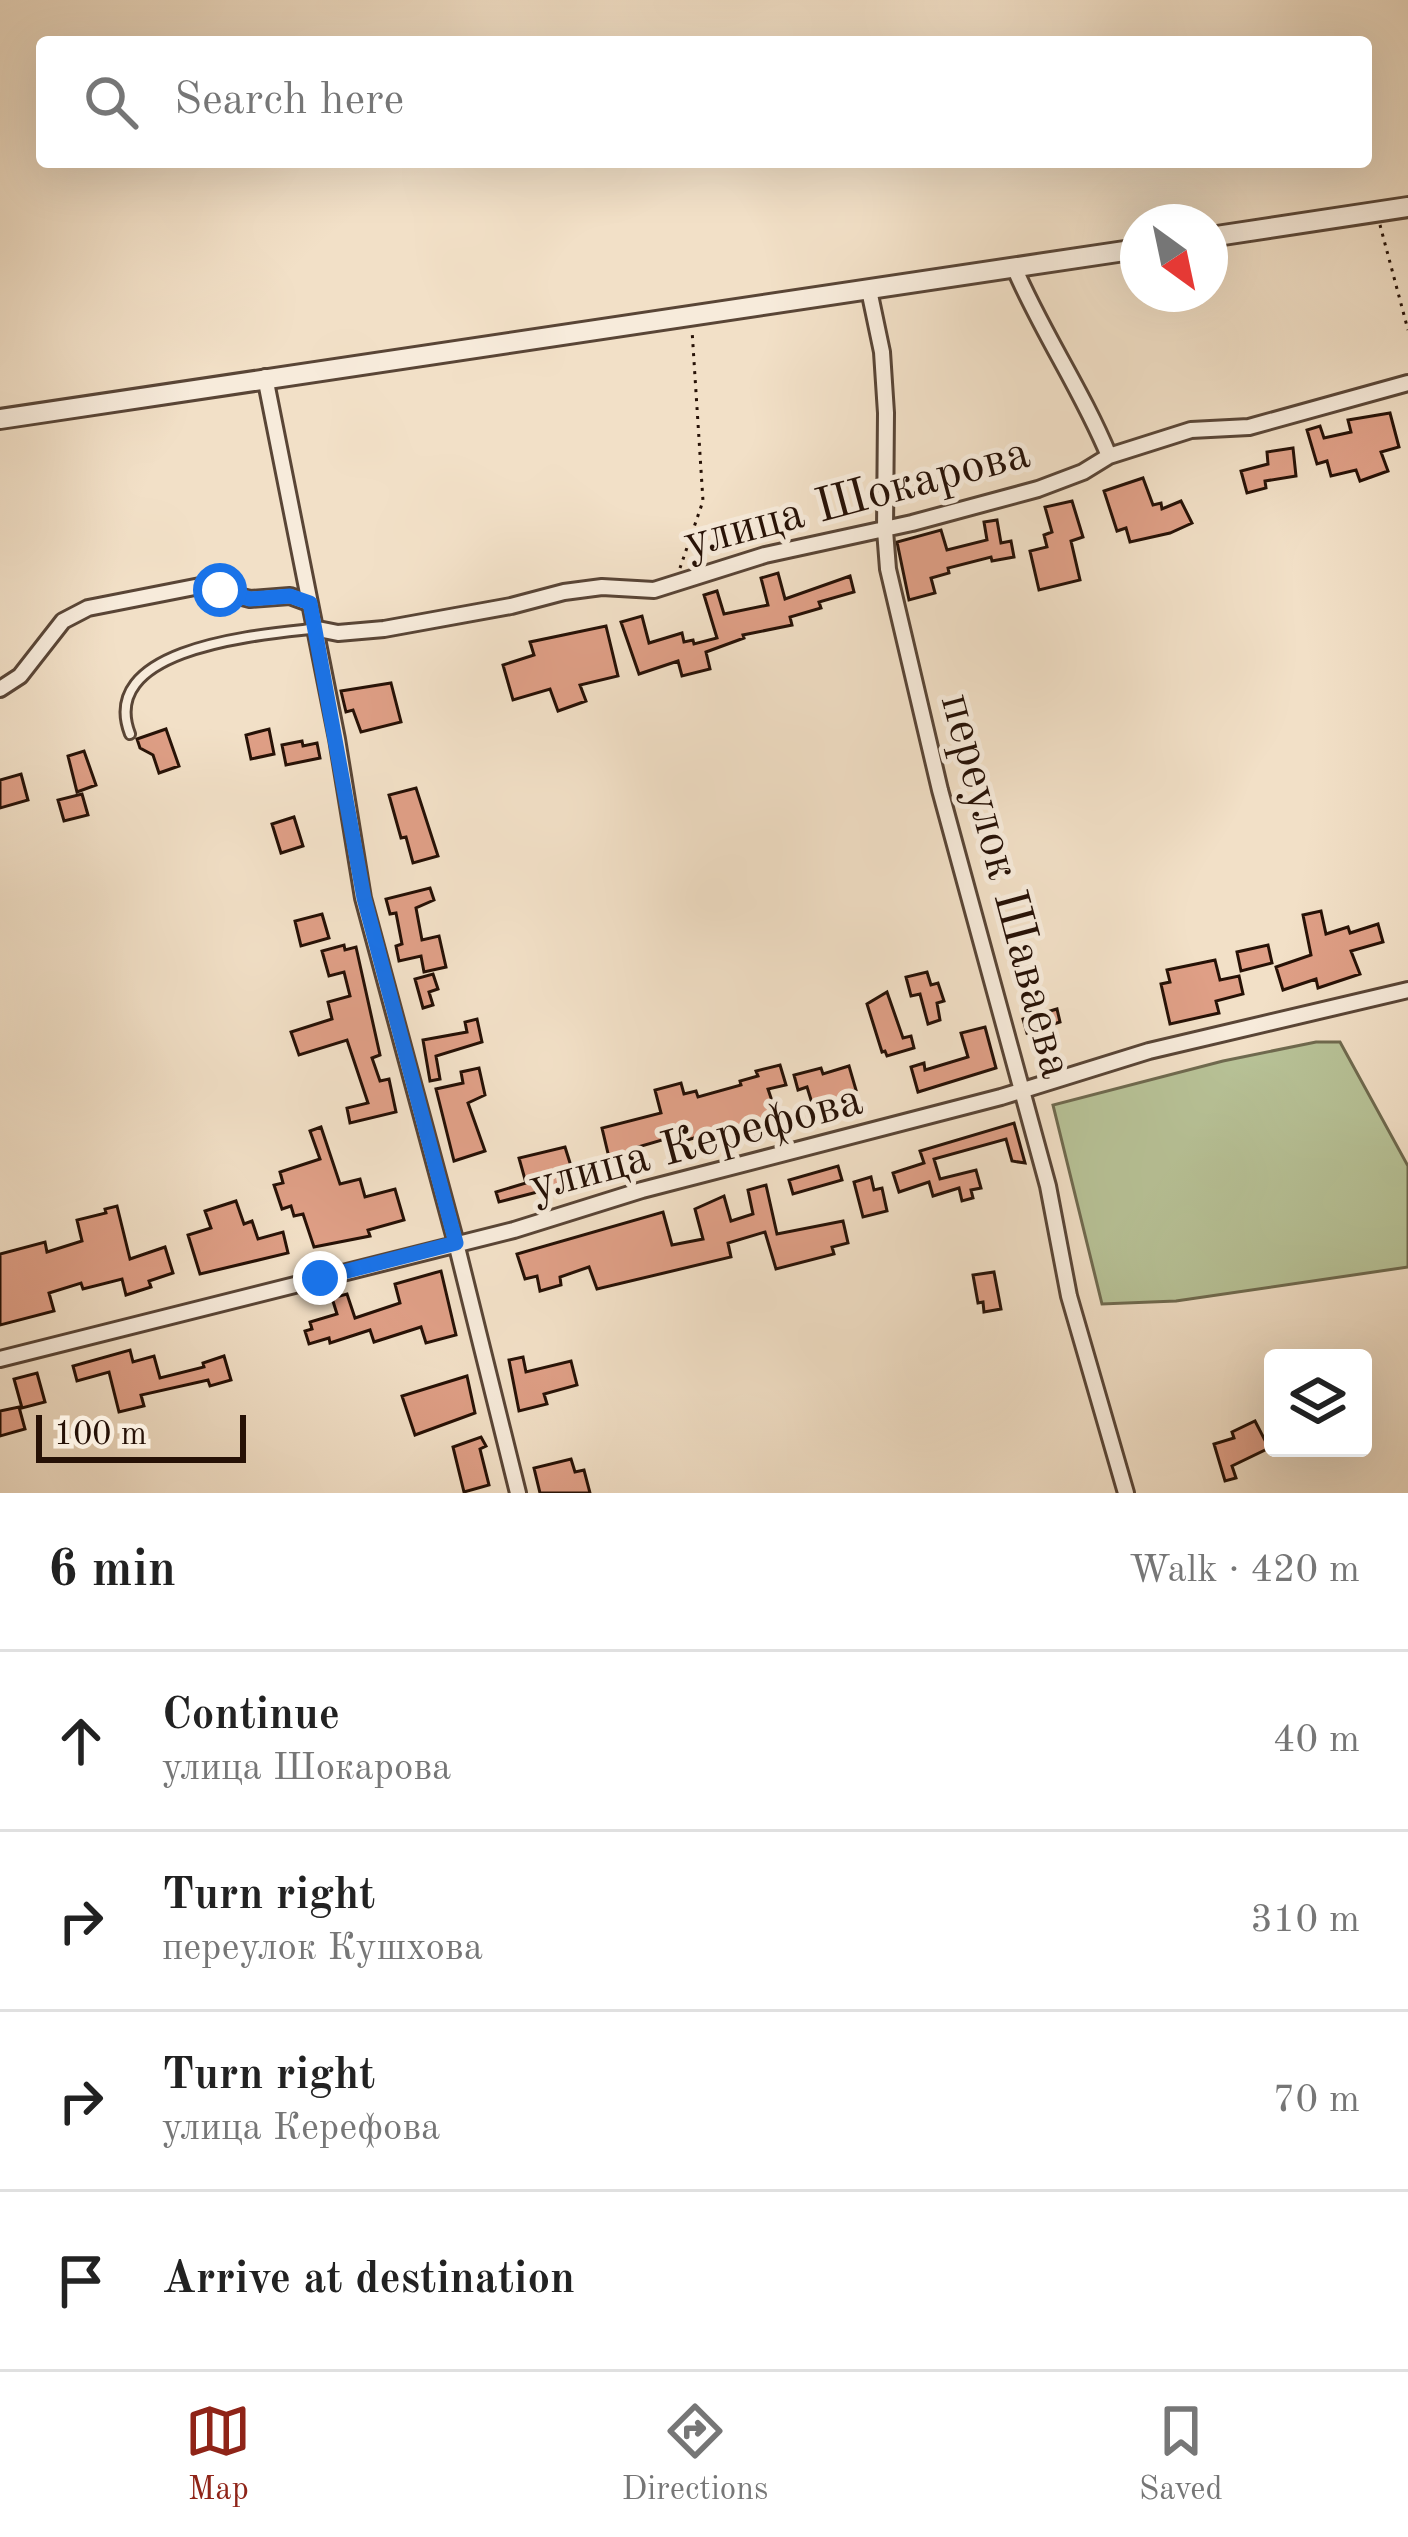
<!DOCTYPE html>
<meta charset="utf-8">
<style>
body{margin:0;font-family:"Old Standard TT",serif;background:#f2f2f2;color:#222}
.controls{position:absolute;right:36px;bottom:36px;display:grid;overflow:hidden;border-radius:12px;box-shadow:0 12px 48px #0002}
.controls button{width:108px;height:108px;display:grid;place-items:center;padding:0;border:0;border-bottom:3px solid #e0e0e0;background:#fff;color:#222;font:60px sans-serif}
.compass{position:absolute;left:1120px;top:204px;width:108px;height:108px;border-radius:50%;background:#fff;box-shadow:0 12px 48px #0002;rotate:147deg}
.scale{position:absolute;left:36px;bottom:30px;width:210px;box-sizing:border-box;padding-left:12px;border:6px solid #261106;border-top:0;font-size:33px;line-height:42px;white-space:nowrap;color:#261106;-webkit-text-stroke:9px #f7ebdb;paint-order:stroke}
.stop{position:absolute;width:36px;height:36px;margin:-27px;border:9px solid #1a73e8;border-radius:50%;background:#fff}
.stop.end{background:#1a73e8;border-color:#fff;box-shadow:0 3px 12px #0008}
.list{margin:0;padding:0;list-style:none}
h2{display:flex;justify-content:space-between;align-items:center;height:156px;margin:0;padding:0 48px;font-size:51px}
h2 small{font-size:39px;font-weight:400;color:#767676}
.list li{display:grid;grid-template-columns:78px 1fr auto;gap:36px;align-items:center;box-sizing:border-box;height:180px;padding:0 48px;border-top:3px solid #e0e0e0}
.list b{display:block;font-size:45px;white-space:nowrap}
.list p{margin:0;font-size:39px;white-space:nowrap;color:#767676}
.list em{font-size:39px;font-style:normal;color:#767676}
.icon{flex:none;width:66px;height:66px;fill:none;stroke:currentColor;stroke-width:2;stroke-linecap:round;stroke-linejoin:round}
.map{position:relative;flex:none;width:1408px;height:1493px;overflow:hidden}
.search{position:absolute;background:#fff;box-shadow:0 12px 48px #0002;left:36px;right:36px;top:36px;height:132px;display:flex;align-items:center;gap:30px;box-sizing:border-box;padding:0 42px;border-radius:12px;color:#767676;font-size:45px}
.sheet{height:876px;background:#fff}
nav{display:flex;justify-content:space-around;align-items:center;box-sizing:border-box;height:168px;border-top:3px solid #e0e0e0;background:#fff;font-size:33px;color:#767676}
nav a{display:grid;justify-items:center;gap:6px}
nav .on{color:#8f2418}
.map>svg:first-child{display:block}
.green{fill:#b8c398;stroke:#6f6a4f;stroke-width:3}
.building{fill:#df9f86;stroke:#261106;stroke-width:3}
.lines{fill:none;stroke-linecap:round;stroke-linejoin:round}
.service-casing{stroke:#594536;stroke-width:14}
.minor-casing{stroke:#594536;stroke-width:20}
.tertiary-casing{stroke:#594536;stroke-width:24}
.path{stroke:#261106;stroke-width:3;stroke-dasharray:3 6;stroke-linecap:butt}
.service{stroke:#f7ebdb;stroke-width:8}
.minor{stroke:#f7ebdb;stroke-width:14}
.tertiary{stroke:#f7ebdb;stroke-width:18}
.route{stroke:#1a73e8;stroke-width:15}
.labels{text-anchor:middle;stroke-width:10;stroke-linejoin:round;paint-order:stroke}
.street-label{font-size:48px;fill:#261106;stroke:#f7ebdb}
</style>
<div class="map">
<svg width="1408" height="1493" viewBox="0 0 1408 1493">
<rect width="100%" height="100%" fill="#f2e0c7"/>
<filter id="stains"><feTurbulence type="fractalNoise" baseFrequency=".00167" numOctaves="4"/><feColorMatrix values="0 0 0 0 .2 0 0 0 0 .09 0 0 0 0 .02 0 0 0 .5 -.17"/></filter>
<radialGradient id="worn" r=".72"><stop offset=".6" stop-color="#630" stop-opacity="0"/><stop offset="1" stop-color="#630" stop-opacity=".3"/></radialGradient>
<!-- green -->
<path class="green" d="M1316,1042H1340L1408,1166V1267L1176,1301L1102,1304L1053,1105L1223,1061Z"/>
<!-- building -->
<path class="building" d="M1390,413L1399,447L1381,452L1388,471L1360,481L1356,470L1331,476L1327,461L1317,464L1307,430L1320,426L1324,438L1351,432L1348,420Z
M1293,448L1296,476L1265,481L1266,488L1247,493L1241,471L1268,464L1267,452Z
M1143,478L1153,505L1161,503L1162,509L1181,501L1192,523L1170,533L1130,542L1126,528L1117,531L1104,491Z
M1072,501L1083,537L1071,541L1080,580L1039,590L1030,551L1047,547L1044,535L1052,532L1045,507Z
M997,520L1001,543L1011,541L1014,557L992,561L991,557L948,568L949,573L931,578L935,593L909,600L897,542L941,530L947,550L987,540L984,522Z
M778,573L785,599L850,576L854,592L819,602L821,608L790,617L792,625L743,635L744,638L706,652L710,669L682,676L678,661L639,674L621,622L642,616L649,643L682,633L684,642L693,640L694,644L717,638L704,595L717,591L724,614L768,605L761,578Z
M606,626L618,676L580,685L586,701L558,711L550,689L513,700L503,665L534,655L530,642Z
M391,683L401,722L361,732L353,710L346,712L341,691Z
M166,729L179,766L159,773L153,755L140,748L137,739Z
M269,729L274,754L251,759L246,735Z
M302,741L303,746L317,743L320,758L286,765L282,745Z
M84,751L96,785L77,792L68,756Z
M21,774L28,800L0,808V780Z
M416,788L438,856L413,863L406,837L401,838L389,795Z
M82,794L88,815L64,821L58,800Z
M294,817L303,846L281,853L272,824Z
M430,888L434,900L416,908L422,940L439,936L446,967L424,972L421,956L399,961L396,946L402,944L396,913L390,914L386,899Z
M1321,911L1326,934L1348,927L1350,933L1378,924L1383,942L1351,951L1360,974L1318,988L1316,979L1283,990L1276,967L1311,955L1303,915Z
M322,914L329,938L301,946L295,921Z
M344,945L345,950L356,947L380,1055L372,1058L380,1081L389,1079L396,1112L350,1123L347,1108L368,1103L347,1040L299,1055L291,1032L332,1019L328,1002L350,996L344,972L329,976L322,951Z
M1268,945L1272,963L1241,971L1237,952Z
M1215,960L1220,980L1239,976L1243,994L1216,1001L1219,1013L1170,1024L1161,984L1170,982L1167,970Z
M927,972L931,985L938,983L944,1001L937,1003L940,1020L928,1024L920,994L911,996L906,977Z
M433,974L438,989L429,992L433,1005L423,1008L415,979Z
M887,992L903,1038L911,1036L914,1048L887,1056L885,1051L882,1052L867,1004Z
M1057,1009L1060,1022L1027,1033L1023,1019Z
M477,1019L482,1042L436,1056L440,1079L430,1081L423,1040L467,1032L465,1022Z
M985,1027L996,1068L918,1092L911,1067L924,1063L925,1070L968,1057L961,1033Z
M780,1065L786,1085L768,1089L778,1119L751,1127L753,1135L714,1146L711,1133L674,1144L672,1137L631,1149L635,1165L620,1170L618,1163L611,1166L602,1128L661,1113L655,1090L681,1083L684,1094L696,1091L698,1097L741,1085L740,1081L758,1076L756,1071Z
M849,1066L856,1090L846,1093L851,1109L816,1116L807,1087L798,1090L794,1075L821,1068L823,1074Z
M479,1068L485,1095L468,1103L485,1151L454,1161L436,1089L463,1083L461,1072Z
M1014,1123L1025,1163L1012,1161L1006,1139L934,1159L940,1179L976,1170L981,1188L971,1190L973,1198L962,1201L959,1188L933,1196L929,1182L899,1192L893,1173L924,1163L920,1151Z
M321,1127L340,1184L360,1179L365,1197L395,1189L404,1220L368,1230L370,1236L314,1247L303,1214L294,1216L291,1206L282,1209L274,1185L283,1183L280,1172L320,1159L310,1131Z
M565,1147L576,1182L499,1202L496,1192L526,1183L519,1158Z
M838,1166L842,1180L793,1194L789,1180Z
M871,1177L874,1190L882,1188L887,1211L863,1217L854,1182Z
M766,1185L777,1234L843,1221L848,1243L832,1247L834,1254L776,1269L765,1232L728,1243L731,1257L597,1289L589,1267L560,1277L561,1285L540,1291L537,1276L525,1279L517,1254L663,1212L672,1245L703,1239L695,1209L724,1196L731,1221L753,1214L748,1190Z
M236,1201L244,1224L252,1221L258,1239L283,1232L288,1253L200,1274L188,1235L211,1228L205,1211Z
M117,1206L130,1259L165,1247L173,1273L149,1281L151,1287L126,1295L122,1279L83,1289L81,1283L49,1293L54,1311L0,1325V1254L45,1242L47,1252L82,1241L77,1220L106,1213L105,1209Z
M441,1271L456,1335L426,1343L421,1327L374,1342L370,1330L330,1343L329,1338L309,1344L305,1331L312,1329L310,1322L337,1314L332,1298L347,1294L355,1318L400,1303L395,1284Z
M994,1272L1001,1309L984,1312L983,1302L978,1303L973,1275Z
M130,1350L133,1362L154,1356L160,1378L204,1367L203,1363L224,1356L231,1380L210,1386L208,1380L141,1395L144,1406L119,1412L109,1372L77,1381L73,1366Z
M523,1357L526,1372L571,1361L577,1385L544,1394L547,1404L519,1411L509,1360Z
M37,1373L45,1402L22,1408L14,1379Z
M467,1376L475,1413L415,1435L402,1396Z
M19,1407L25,1429L0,1436V1411Z
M1255,1421L1269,1448L1232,1466L1236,1478L1225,1481L1214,1444L1234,1438L1232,1432Z
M481,1437L486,1446L480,1449L489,1485L464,1492L453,1447Z
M571,1459L575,1472L584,1470L590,1493H540L534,1468Z"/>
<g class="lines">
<!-- service casing -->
<g class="service-casing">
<path id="service" d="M130,734C97,648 257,635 311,629"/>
</g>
<!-- minor casing -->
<g class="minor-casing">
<path id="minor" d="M1014,267C1042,333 1082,390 1109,456
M869,290L882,352L886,413L885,530L888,569L940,790L1048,1186L1069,1296L1126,1493
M265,377L337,739L363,898L456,1243L518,1493
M313,628L338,633L384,629L511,606L564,592L602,587L654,590L765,555L912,523L1038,489L1083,472L1109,456L1191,430L1249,427L1408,383
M0,689L20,676L63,621L88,608L200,586L250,599L290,596L309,603
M0,1359L514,1230L642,1190L1001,1097L1149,1051L1408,990"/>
</g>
<!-- tertiary casing -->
<g class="tertiary-casing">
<path id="tertiary" d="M1210,237L1408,207
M0,419L1138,249"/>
</g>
<!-- path -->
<path class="path" d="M1380,225L1408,330
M680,568L703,501L692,330"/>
<!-- service -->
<use href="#service" class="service"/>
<!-- minor -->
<use href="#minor" class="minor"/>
<!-- tertiary -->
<use href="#tertiary" class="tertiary"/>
</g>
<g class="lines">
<!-- route -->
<path class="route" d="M220,590L250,599L290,596L310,603L364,898L456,1243L320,1278"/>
</g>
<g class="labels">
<!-- street labels -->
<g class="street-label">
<text transform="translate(856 495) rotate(-15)" y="17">улица Шокарова</text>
<text transform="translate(1009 885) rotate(75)" y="17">переулок Шаваева</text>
<text transform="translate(695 1140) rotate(-15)" y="17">улица Керефова</text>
</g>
</g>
<rect width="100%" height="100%" filter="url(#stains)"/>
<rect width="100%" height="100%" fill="url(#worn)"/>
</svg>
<div class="controls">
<button><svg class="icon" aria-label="layers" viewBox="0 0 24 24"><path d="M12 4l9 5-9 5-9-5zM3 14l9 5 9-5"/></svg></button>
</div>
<svg class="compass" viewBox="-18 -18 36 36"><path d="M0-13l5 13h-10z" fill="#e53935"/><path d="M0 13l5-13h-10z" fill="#767676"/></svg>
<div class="scale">100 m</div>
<div class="stop" style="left:220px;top:590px"></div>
<div class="stop end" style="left:320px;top:1278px"></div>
<div class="search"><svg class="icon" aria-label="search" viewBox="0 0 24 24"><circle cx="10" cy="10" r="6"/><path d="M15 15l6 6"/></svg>Search here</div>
</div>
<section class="sheet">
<h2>6 min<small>Walk · 420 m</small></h2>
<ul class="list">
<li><svg class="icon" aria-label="ahead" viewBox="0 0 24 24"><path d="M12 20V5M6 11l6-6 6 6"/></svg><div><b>Continue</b><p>улица Шокарова</p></div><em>40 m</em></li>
<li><svg class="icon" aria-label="right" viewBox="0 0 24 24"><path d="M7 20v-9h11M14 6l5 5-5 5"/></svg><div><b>Turn right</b><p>переулок Кушхова</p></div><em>310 m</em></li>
<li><svg class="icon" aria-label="right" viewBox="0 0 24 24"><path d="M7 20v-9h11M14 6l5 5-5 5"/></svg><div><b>Turn right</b><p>улица Керефова</p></div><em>70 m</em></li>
<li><svg class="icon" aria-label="arrive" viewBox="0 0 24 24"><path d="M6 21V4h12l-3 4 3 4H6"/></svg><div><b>Arrive at destination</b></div></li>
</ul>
</section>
<nav>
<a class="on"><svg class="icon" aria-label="map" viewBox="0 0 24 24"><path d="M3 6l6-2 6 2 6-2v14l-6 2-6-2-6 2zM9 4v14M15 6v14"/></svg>Map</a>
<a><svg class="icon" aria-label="directions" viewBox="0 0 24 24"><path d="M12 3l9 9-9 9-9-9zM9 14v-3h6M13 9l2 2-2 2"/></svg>Directions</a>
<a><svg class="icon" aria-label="saved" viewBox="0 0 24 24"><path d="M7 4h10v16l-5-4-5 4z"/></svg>Saved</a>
</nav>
